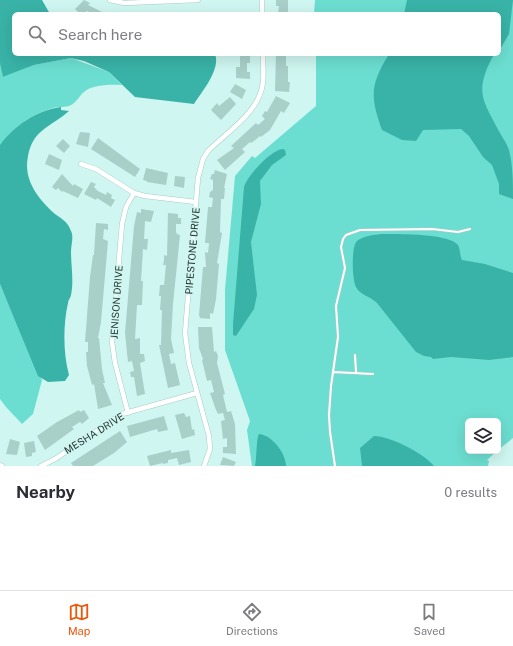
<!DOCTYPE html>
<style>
body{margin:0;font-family:"Public Sans",sans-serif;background:#f7f7f7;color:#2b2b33}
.controls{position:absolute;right:12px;bottom:12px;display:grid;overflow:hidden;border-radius:6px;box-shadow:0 4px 16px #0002}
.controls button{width:36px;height:36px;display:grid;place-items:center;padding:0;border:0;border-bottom:1px solid #e1e1e2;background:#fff;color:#2b2b33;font:20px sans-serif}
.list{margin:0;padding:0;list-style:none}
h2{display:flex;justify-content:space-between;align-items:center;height:52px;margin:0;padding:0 16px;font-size:17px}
h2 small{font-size:13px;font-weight:400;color:#7c7c81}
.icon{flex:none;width:22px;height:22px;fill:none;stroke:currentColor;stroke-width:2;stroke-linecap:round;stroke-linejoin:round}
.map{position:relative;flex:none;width:513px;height:466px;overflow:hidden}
.search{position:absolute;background:#fff;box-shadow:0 4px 16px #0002;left:12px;right:12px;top:12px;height:44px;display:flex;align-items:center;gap:10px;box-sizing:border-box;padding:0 14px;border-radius:6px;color:#7c7c81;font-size:15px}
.sheet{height:124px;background:#fff}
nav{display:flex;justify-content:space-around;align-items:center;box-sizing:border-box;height:56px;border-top:1px solid #e1e1e2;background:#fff;font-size:11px;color:#7c7c81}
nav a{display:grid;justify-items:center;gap:2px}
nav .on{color:#ea580c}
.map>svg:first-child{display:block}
.green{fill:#6cded1}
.water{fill:#39b3a7}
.building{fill:#a9cfc9}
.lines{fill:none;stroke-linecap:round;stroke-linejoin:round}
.lane-casing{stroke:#a7cdc7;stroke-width:3}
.street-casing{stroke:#a7cdc7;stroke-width:5.5}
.lane{stroke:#fff;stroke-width:2}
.street{stroke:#fff;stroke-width:4.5}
.labels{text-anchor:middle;stroke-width:3;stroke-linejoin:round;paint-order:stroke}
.street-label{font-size:10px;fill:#273634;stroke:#cff6f0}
</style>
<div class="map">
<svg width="513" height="466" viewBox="0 0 513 466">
<rect width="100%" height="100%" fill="#cff6f0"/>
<!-- green -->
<path class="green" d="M315,0H513V438L498,450V421H468V451H497L487,460L489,461L488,466H252L247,430L250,421L225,350V290L235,176L252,156L255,158L316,106V54H499V14H314Z
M0,46L3,77L34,65L71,58L109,72L122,85C113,84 90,85 84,92C80,95 76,103 71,105C66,108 58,106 53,108C31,114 11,129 0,148Z
M0,284L42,380L33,414L22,424L6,407L0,399Z"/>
<!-- water -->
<path class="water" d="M0,0H42L50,14H14V54H215C221,69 202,92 194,104L135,97L109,72L84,61L71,58L34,65L3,77L0,63Z
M407,0H513L509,34L499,51V14H404Z
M389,54H494C474,92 482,99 500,133C503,138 507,144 509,150C513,166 513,182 513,199L499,194V184L492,165L483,157L469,136L461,129L423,130L416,141L402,140L382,130C370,96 370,85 389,54Z
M61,107V110L69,111C51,127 33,129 28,156C23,180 38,199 55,214C62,219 68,222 71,231C74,237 71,245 71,252C71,266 74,281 71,295C71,297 68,300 68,303C63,325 63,353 69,375L65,381L48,382L38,376L0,284V145C14,126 37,110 61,107Z
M283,149L285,150L286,155L272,165L260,181L261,204L251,242L257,295L254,309L236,336L233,335V324L244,187C247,176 272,149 283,149Z
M381,234C396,234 449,233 458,245C460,248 460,256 462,260L485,264L513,273V357L489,360L451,357L433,359L431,357L424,356L416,352L377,303C370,296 360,295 356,287C352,280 351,246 357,241C363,236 374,235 381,234Z
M259,434C272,435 286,453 286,466H255C257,458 256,439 259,434Z
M374,436C390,436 425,454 434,466H362L360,448Z"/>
<!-- building -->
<path class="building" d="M84,0L90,3L88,5L106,14H93L87,11L84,14H80L75,9Z
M276,0H288V14H278L279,6H276Z
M240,54H250V63H247V72H250V79L236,78V67H240Z
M276,54H286V66H288V82H290L289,92L275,91Z
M235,84L246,90L242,99L230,92Z
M276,96L290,103L284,113L281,111L270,130L261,137L260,136L254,141L251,143L250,142L242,149L245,152L225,170L217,160L234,148L231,146L256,123L258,125L265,119L262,116L265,111L267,112Z
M230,97L236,104L221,120L211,110L217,103L219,106Z
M80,132L90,133L88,147L76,144Z
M98,138L140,169L135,177L91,149Z
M63,139L70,146L64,153L56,146Z
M49,154L62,160L59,170L45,164Z
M146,168L168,173L166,185L147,182V181L143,180Z
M215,170L227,174L224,188H225L224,199H221L220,232L222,233L217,263L219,264L216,299L213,314L210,313V319L200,318L199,315L203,267H206L205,252L208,253L209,243H205L208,207H212L213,198L209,197L210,192L213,190V180L210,179L212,174H214Z
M62,174L73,186L74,184L83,189L78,198L63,191L62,192L58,188L56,190L52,187Z
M175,176L185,177L184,188L174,186Z
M91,182L96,184L94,187L98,191L106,195L107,192L112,195L111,198L115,200L111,207L97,198L96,200L84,194Z
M141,209L154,211L151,222L145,221L144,239H148L147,250L143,249L141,281H143L142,305H137L135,339L140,338V354H144L145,361L140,363L145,394L137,396L134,377H131L130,372L134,371L132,361L128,362L125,333L134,226L137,212L141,213Z
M168,213L178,214V218H181V224H176V232L177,234L180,235L173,304L171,339L174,353L169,354L171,364L175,363L180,385L168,388L159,345H161L162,310H160L161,296H159L160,285H164L166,265H163L164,260V255L167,256Z
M96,223L108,224V230L104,229L103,239L108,241L101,322L98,338H99L102,369L105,383H103L112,405L98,409L94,384L92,385L87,366L86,352H88V342H85L90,277L93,255H94Z
M198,327H212L214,352L216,351L218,356L217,363L225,394L223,395L227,412L218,414L216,410L210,393L214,392L211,380L207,381L202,360L203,359L199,348Z
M79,410L80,412L84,410L89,418L82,424L80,422L72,427L74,429L45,450L37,436L57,422Z
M231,411L235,424L236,454L223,453V447H227V438L223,439L221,421L225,420L223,413Z
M184,413L186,417L190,416L192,430L194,429L195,435L182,439L175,415Z
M164,416L168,430L158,432L157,429L130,437L127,426Z
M120,431L127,442L114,453L93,466H73L71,463Z
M10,439L20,442L17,455L6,454Z
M34,441L36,452L32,453V456L26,457L24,443Z
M171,450V453L189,450L191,462L179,465L177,458L168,460V463L163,464V463L150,466L147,456Z
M223,457L236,462L234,466L220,465Z"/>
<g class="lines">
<!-- lane casing -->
<g class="lane-casing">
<path id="lane" d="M355,355L356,372
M333,372L373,374
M335,466L330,432L329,415L331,386L338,337L336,306L345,268L341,247L343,239L346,235L360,230L432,229L458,232L470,229"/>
</g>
<!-- street casing -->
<g class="street-casing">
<path id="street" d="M110,0L124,3L198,0
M262,0V14
M81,164L96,169L134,193L145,196L196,202
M128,413L115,363L112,342L122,224L126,207L134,193
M0,465L2,466
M41,466L55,459L122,414L197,393
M204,466L210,449L209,436L189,363L185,333L198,178L203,159L208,151C228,131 260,112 263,82C264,73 263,63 263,54"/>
</g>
<!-- lane -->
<use href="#lane" class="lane"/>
<!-- street -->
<use href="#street" class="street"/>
</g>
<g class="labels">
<!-- street labels -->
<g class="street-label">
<text transform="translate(192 251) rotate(-85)" y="4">PIPESTONE DRIVE</text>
<text transform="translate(116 302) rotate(-86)" y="4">JENISON DRIVE</text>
<text transform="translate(94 433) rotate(-32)" y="4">MESHA DRIVE</text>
</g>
</g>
</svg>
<div class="controls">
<button><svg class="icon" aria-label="layers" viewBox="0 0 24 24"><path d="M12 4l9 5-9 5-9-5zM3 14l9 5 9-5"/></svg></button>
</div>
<div class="search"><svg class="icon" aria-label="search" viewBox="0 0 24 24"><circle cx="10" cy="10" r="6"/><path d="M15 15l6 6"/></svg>Search here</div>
</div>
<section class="sheet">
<h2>Nearby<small>0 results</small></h2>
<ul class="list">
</ul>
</section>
<nav>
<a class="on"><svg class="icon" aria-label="map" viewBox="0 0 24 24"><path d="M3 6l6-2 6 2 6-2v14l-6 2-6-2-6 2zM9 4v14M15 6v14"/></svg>Map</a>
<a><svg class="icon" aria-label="directions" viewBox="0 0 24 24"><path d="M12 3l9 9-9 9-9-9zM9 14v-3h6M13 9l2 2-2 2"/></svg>Directions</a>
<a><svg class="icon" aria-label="saved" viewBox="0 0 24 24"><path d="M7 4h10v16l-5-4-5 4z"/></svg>Saved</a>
</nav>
